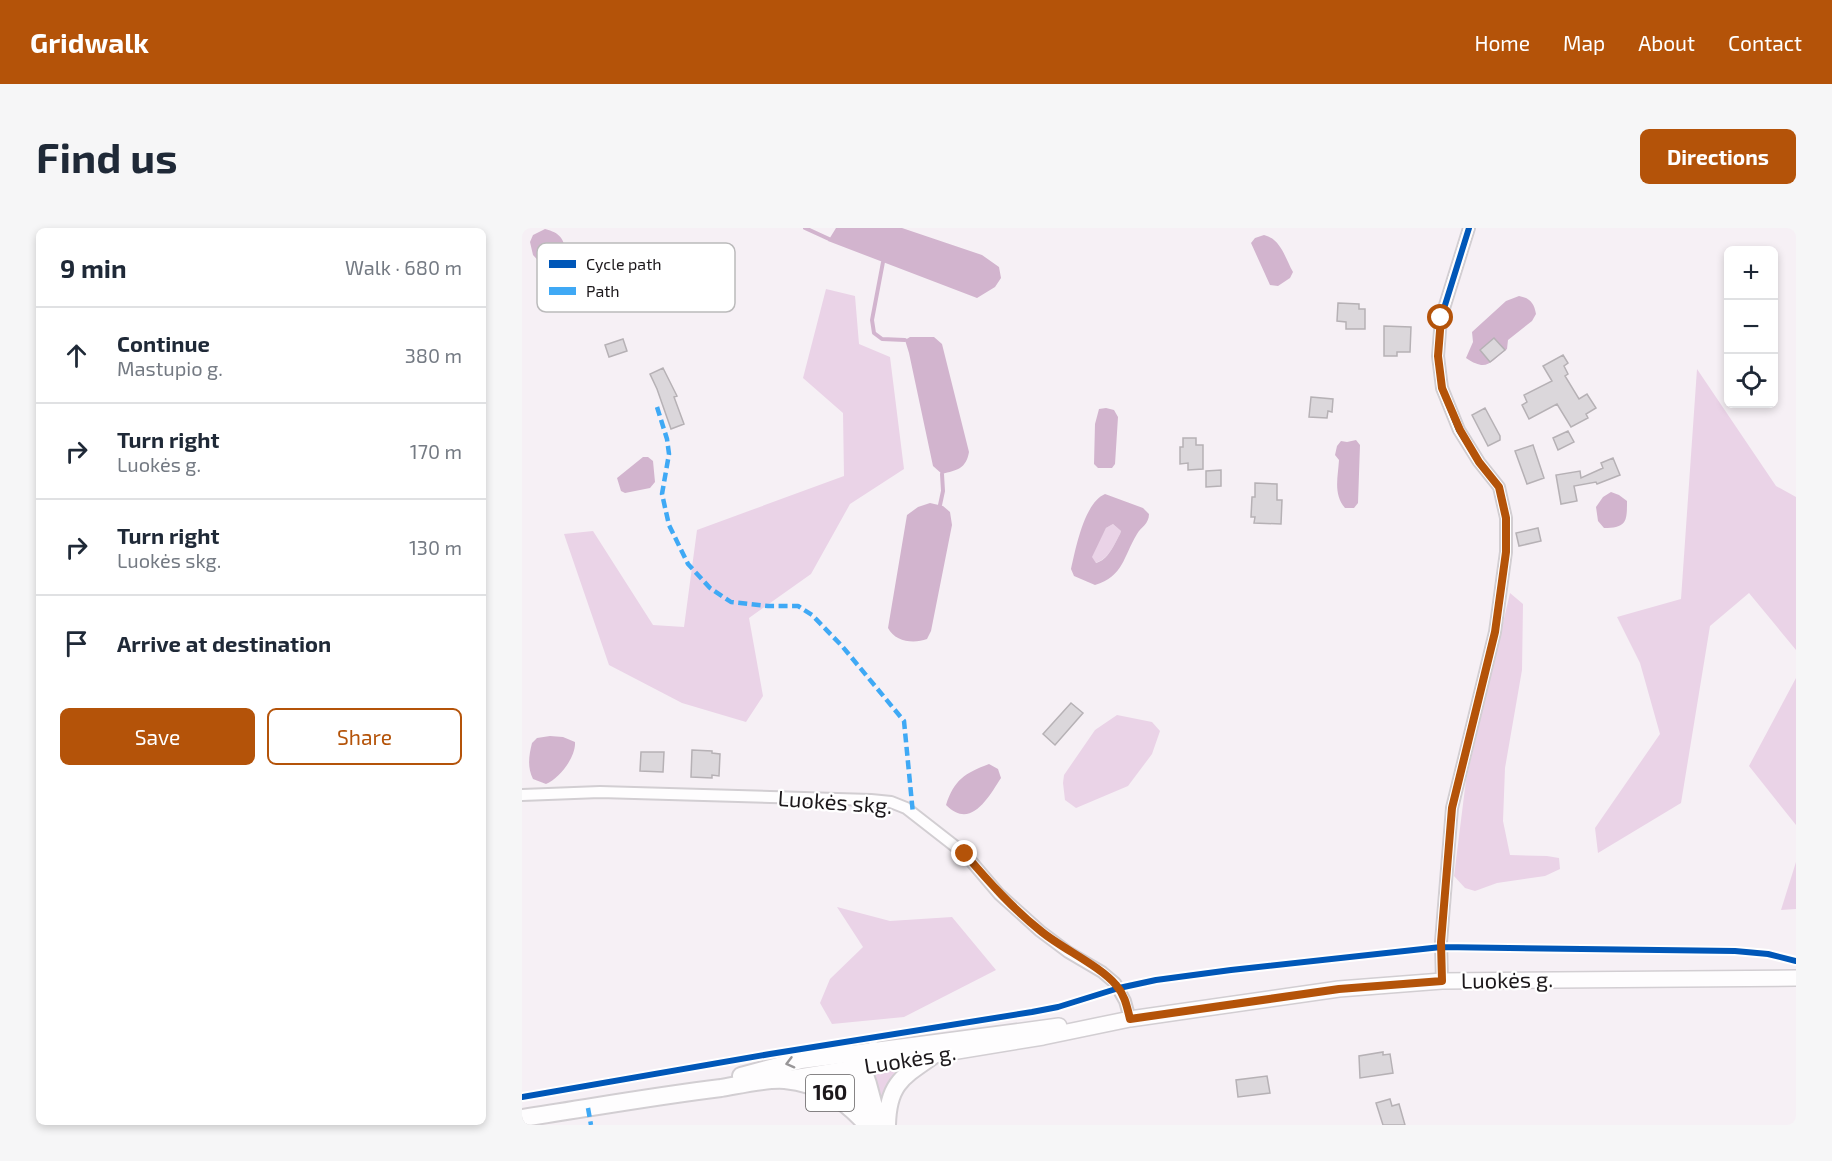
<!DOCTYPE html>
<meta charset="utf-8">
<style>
body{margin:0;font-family:"Exo 2",sans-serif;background:#f6f6f7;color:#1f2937}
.controls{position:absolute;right:18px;top:18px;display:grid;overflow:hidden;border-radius:9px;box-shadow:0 3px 9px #0003}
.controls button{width:54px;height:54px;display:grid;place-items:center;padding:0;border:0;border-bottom:2px solid #e0e1e3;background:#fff;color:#1f2937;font:30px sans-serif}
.stop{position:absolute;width:18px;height:18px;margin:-14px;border:4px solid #b45309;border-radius:50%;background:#fff}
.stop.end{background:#b45309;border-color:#fff;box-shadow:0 2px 6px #0008}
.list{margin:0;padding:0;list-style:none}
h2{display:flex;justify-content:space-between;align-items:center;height:78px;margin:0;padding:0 24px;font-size:26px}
h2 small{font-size:20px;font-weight:400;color:#747a83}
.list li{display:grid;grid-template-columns:39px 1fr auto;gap:18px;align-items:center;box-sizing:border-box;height:96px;padding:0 24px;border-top:2px solid #e0e1e3}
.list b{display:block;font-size:22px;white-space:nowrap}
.list p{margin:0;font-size:20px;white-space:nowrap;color:#747a83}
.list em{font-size:20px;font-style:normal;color:#747a83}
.actions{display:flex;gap:12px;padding:18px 24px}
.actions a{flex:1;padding:14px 0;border:2px solid #b45309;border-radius:9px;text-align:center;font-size:21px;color:#b45309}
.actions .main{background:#b45309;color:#fff}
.icon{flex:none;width:33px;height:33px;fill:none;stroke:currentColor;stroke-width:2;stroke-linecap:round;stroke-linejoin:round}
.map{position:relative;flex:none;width:1274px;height:897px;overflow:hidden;border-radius:9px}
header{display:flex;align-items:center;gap:36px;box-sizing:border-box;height:84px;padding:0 30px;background:#b45309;color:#fff}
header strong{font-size:28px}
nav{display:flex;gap:33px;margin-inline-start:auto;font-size:21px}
.intro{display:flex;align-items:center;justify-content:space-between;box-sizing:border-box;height:144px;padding:0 36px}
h1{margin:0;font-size:42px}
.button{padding:15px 27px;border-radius:9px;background:#b45309;color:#fff;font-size:21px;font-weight:700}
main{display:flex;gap:36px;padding:0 36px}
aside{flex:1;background:#fff;border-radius:9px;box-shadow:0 3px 9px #0003}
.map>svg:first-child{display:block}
.green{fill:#ead3e7}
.water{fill:#d2b4ce;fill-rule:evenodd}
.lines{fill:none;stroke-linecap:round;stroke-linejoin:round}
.stream{stroke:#d2b4ce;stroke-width:4}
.building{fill:#dbd7db;stroke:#b6b1b5;stroke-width:1.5}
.street-casing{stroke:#d2ced2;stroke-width:14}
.secondary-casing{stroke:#d2ced2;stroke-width:18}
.primary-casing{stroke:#d2ced2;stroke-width:20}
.street{stroke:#fefdfe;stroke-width:10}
.secondary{stroke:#fefdfe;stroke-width:15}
.primary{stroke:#fefdfe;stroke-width:16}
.quiet{stroke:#3fa9f5;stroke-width:4.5;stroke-dasharray:9 4.5;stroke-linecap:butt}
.cycleway-casing{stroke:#fff;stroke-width:10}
.cycleway{stroke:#0057b8;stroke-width:6}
.oneway{stroke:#989698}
.route{stroke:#b45309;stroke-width:8}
.labels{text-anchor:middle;stroke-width:4.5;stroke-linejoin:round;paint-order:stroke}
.shield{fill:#fff;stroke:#605d5f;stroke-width:1.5}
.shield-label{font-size:21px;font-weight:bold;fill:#1c181b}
.street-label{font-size:22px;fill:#1c181b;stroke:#fff}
.key{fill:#fff;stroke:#bbbabb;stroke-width:1.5}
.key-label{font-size:16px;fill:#1c181b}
</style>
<header>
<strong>Gridwalk</strong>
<nav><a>Home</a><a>Map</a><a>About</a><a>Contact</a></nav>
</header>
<div class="intro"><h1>Find us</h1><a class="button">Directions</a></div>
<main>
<aside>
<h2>9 min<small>Walk · 680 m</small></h2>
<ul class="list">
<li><svg class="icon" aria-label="ahead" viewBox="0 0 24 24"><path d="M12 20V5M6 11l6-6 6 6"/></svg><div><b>Continue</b><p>Mastupio g.</p></div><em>380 m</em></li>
<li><svg class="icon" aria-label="right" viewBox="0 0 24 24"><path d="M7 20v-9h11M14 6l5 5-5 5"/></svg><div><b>Turn right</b><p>Luokės g.</p></div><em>170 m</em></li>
<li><svg class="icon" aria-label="right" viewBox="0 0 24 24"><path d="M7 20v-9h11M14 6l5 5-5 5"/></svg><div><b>Turn right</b><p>Luokės skg.</p></div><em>130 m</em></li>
<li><svg class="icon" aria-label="arrive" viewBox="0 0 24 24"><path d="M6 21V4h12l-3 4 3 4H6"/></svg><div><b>Arrive at destination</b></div></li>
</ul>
<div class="actions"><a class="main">Save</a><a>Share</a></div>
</aside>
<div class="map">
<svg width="1274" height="897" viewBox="0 0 1274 897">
<rect width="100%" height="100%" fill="#f6f0f5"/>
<!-- green -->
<path class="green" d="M304,61L333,68L337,116L368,129L382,241L328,276L289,346L227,390L241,468L224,494L160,475L87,437L42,306L71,303L131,397L162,399L175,302L322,248L321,185L281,150Z
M1175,141L1254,258L1274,269V422L1227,365L1188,398L1159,575L1076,625L1073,600L1138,506L1118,435L1095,389L1159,371Z
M591,296L599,303L598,306C592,317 586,332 573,335L569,329L584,300Z
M988,365L1001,376L1000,442L983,540L981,593L988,627L1025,628L1037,630L1038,641L1023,648L975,655L953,663L943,660L932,648L944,552Z
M1274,450V597L1227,538Z
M595,487L630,494L638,503L630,526L606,558L554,580L543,572L541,555L542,547L573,502Z
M1274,634V681L1259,682Z
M315,679L368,693L430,689L474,742L382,789L310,796L298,775L308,751L341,719Z
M384,839L359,880L348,844Z
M330,848L327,861L328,872L297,853Z"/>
<!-- water -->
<path class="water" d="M314,0H380L460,27L477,39L479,50L473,59L455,70L306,13Z
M23,1C38,5 42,10 44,26L34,37L21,38L11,27L8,14L11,7Z
M742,7C759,11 763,30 771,44L768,50L756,58L748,57L729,15L733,10Z
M997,68C1008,70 1012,75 1014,86L1010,93L986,112L985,121C967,135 965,144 944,130L951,114L950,104L984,73Z
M388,109H412L420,116L447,224C444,241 435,242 420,246L411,238L387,125L383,112Z
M584,180L592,182L596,189L593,236L590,240H576L572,236L573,196L577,181Z
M834,212L838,217L836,275L832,280H823C811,266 816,249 817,232L813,227L815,218L819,213L825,214Z
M121,229H126L131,233L133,254L128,260L103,265L99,263L95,250Z
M1089,264L1097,267L1105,273C1105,293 1105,300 1082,300L1076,293L1074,279L1081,269Z
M583,266L621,280L627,286C627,296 619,299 615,306C601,329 602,348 573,357L552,348L549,341C554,320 562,275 583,266ZM591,296L599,303L598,306C592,317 586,332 574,335L570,329L584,300Z
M408,275L421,278L428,284L430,297L409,403L405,411C392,416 373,414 366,400L385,287L396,279Z
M28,508L41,509L53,514C54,529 38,550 24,556L11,551C5,539 7,527 10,515L15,510Z
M467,536L476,541L479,550C466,570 449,602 424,577C432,552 443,545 467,536Z"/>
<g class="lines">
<!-- stream -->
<path class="stream" d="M283,0L307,11
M361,34L350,92L352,105L360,111L383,112
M418,277L421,263L420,246"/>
</g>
<!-- building -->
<path class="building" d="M816,75L837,76V81H843V101H824V94L815,93Z
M862,98L889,99L888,124H875V128H862Z
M972,110L983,122L968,134L958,122Z
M101,111L105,123L87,129L83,117Z
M1041,127L1046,135L1042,138L1046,146L1043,148L1057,171L1065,166L1074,180L1064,186L1066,190L1049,199L1035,176L1007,191L1000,177L1005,174L1002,167L1030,153L1021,138Z
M141,140L155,168L152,169L162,196L149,201L135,161L128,146Z
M789,169L811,171L810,184L806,183L805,190L787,189Z
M963,180L978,208V212L966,218L950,187Z
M1046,203L1052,214L1036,222L1031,210Z
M661,210H674V217H681V241L666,242V235L658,236V219H661Z
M1011,217L1022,250L1005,256L993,223Z
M1091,230L1098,247L1075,256L1074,254L1052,258L1055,273L1039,276L1034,247L1058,243L1059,250L1081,240L1079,235Z
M699,242V258L684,259V243Z
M733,255L755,256V272H760L759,296L732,295L733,289H729L730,269H733Z
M1016,300L1019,313L997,318L994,305Z
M549,475L561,485L533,517L521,506Z
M170,522L190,523V525L198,526L197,548L190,547V550L169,549Z
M119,524H142L141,544L118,543Z
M861,824V827L868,826L871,845L838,850L837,828Z
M745,848L748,865L716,869L714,852Z
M868,871L870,878L877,876L883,897H861L854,875Z"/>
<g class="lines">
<!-- street casing -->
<g class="street-casing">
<path id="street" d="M0,567L78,564L349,572L369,574L384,580L443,626L477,666L518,703L546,724L580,744L593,755L603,773L608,791
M920,753L919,714L930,580L973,404L984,324V290L977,259L957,234L937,202L920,160L916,128L919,90L947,0"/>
</g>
<!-- secondary casing -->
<g class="secondary-casing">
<path id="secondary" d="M326,826L537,798
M265,851L521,809L608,791L817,761L920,753L1274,750"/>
</g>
<!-- primary casing -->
<g class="primary-casing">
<path id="primary" d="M219,848L279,832L326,826L340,839L346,856L357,897
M0,890C66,880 133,868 199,860C217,857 247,850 263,852C299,856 322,871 345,897
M342,891C330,861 334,848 352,822
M365,897C366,856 380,849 412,827"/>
</g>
<!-- street -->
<use href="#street" class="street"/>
<!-- secondary -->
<use href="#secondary" class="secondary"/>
<!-- primary -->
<use href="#primary" class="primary"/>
<!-- quiet -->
<path class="quiet" d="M135,179L145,211L147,226L140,266L147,297L166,336L188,360L209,374L246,378H276L290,387L320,418L382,493L391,586
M66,880L69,897"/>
<!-- cycleway casing -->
<g class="cycleway-casing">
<path id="cycleway" d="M920,753L919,714L930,580L973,404L984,324V290L977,259L957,234L937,202L920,160L916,128L919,90L947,0
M0,869L248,826L510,784L536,779L597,760L634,752L709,742L919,719L1213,723L1246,726L1274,733"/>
</g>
<!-- cycleway -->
<use href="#cycleway" class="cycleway"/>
</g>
<!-- one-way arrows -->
<defs><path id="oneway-chevron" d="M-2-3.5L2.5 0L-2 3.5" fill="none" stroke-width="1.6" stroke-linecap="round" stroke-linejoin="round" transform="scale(1.5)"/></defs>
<use class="oneway" href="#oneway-chevron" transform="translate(268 835) rotate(165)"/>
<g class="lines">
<!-- route -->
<path class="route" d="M443,626C467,654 491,681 520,704C541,721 578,738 594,757C603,767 605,779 608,791L817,761L920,753L919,714L930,580L973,404L984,324V290L977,259L957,234L938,202L920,160L916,128L919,90"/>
</g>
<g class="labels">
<!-- shield labels -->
<rect class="shield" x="284" y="847" width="48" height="36" rx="4.5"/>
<g class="shield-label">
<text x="308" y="872">160</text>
</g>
<!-- street labels -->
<g class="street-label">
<text transform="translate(313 574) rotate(4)" y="8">Luokės skg.</text>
<text transform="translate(985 752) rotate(-1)" y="8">Luokės g.</text>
<text transform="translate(388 831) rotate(-9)" y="8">Luokės g.</text>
</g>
</g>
<!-- legend -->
<rect x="15" y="15" width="198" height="69" rx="9" class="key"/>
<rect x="27" y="32" width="27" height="8" fill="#0057b8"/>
<rect x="27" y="59" width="27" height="8" fill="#3fa9f5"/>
<g class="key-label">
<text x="64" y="42">Cycle path</text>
<text x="64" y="69">Path</text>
</g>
</svg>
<div class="controls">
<button>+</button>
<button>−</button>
<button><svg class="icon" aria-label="locate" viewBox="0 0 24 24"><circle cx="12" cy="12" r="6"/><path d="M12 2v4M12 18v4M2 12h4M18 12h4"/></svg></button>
</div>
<div class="stop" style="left:919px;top:90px"></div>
<div class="stop end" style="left:443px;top:626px"></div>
</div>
</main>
